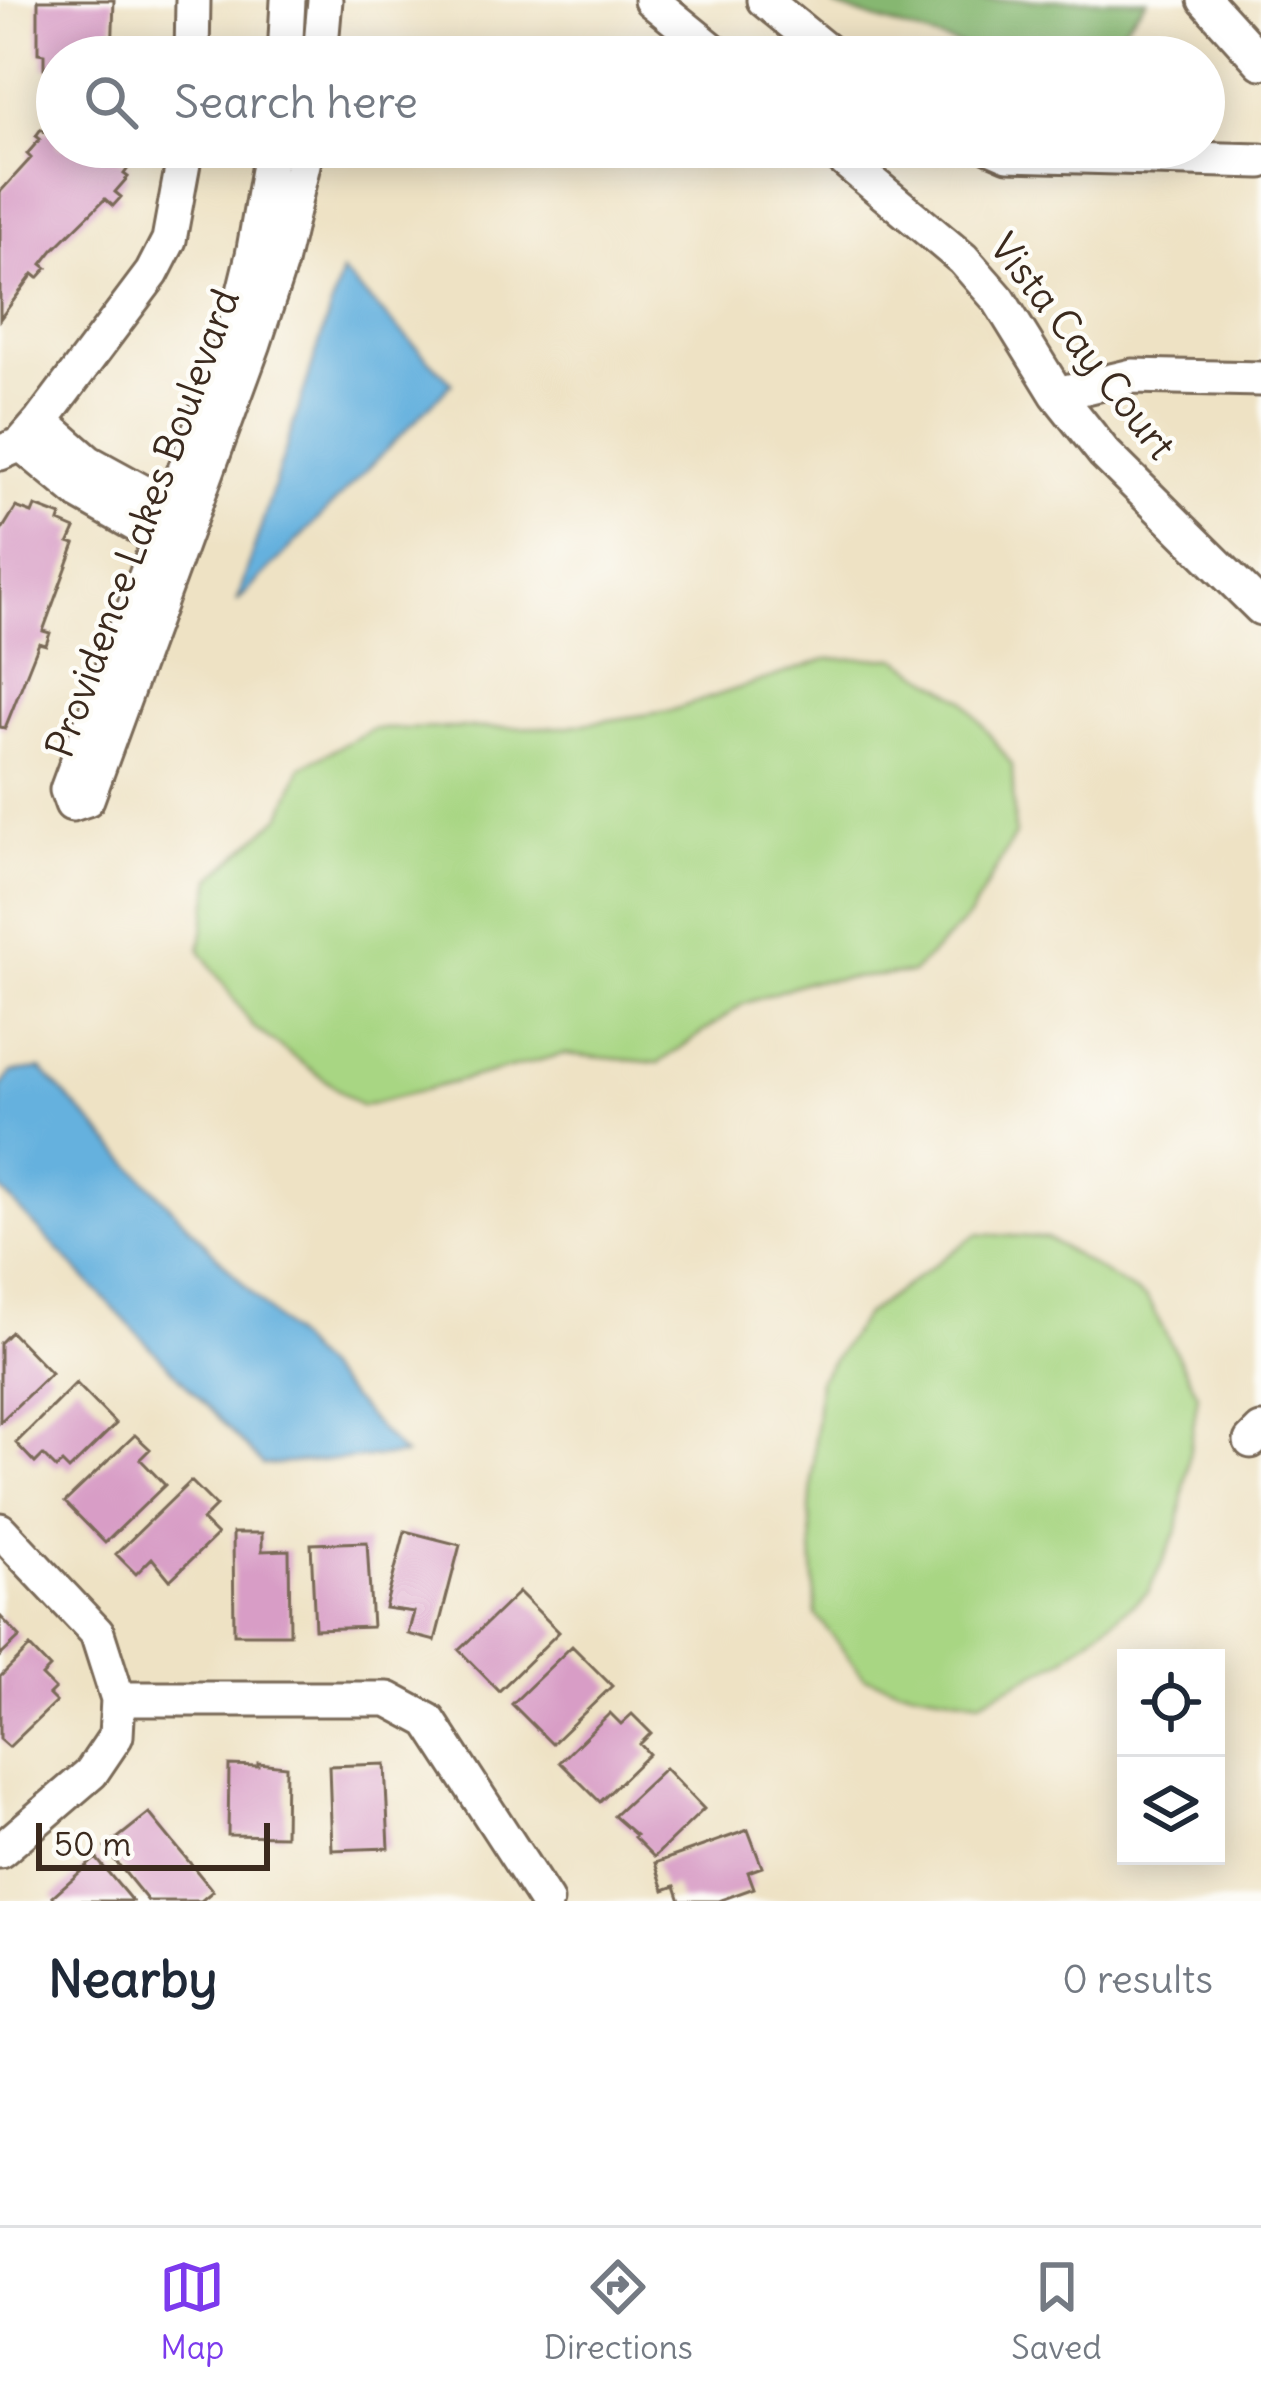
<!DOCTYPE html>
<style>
body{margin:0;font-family:Delius,sans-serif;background:#f2f2f3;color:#1f2937}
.controls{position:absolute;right:36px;bottom:36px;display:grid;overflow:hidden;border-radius:0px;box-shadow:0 6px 30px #0003}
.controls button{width:108px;height:108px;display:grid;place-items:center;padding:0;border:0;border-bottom:3px solid #e0e1e3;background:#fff;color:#1f2937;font:60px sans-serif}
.scale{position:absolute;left:36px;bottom:30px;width:234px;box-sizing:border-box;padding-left:12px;border:6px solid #3b2a1e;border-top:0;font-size:33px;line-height:42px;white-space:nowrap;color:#3b2a1e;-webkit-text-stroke:9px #fdfcf7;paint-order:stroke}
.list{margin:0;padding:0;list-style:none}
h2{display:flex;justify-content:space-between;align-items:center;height:156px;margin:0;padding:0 48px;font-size:51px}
h2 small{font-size:39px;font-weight:400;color:#747a83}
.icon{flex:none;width:66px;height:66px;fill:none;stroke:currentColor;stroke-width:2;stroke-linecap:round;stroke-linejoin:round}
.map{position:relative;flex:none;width:1261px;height:1901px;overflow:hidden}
.search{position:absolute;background:#fff;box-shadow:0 6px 30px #0003;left:36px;right:36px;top:36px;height:132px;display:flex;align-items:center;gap:30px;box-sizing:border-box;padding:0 42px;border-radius:66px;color:#747a83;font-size:45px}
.sheet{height:324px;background:#fff}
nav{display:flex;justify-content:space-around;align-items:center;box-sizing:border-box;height:168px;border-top:3px solid #e0e1e3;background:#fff;font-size:33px;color:#747a83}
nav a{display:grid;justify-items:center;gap:6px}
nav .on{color:#7c3aed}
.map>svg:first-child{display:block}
.green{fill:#a8d683;stroke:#728050;stroke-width:3}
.forest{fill:#86b771;stroke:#607048;stroke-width:3}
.water{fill:#65b1de;stroke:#506e7e;stroke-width:3}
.building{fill:#d89dc6}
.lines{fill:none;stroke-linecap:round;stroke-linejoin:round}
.minor-casing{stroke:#7a6a58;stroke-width:39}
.minor{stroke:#fff;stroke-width:33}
.labels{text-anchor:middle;stroke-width:9;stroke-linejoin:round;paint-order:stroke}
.street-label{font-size:39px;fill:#3b2a1e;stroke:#fdfcf7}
</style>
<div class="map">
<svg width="1261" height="1901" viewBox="0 0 1261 1901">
<rect width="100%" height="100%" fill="#fdfcf7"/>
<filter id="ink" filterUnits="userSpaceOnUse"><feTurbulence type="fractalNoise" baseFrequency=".00833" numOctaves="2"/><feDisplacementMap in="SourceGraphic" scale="24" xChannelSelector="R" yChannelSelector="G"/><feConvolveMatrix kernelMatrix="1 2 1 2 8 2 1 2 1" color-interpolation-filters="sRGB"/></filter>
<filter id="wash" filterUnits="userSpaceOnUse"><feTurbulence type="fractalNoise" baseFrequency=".004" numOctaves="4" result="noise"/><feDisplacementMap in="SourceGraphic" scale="48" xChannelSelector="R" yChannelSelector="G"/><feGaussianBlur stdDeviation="2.7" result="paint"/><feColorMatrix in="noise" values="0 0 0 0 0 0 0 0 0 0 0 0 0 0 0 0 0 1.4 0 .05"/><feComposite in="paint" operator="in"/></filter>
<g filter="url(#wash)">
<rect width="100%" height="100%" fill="#eee2c4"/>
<!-- green -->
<path class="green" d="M896,658L964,700L1012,765L1015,835L969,917L912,973L805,982L743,1004L659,1063L564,1054L361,1106L253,1027L200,950L212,878L282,815L301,767L373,729L563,727L670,711L827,659Z
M977,1234L1047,1238L1147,1299L1198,1394L1178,1529L1148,1592L1062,1660L980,1701L897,1687L864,1677L816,1615L810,1511L819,1380L865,1315Z"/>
<!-- forest -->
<path class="forest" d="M829,0H1147L1120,32L1039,57H997L836,7Z"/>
<!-- water -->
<path class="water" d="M342,272L452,383L237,602Z
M41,1069L404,1455L263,1465L0,1189V1088L12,1072Z"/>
<g id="blocks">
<!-- building -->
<path class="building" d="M38,0H114L112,56L57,57V68H44V54L38,53Z
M57,121V147H98L109,157L112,153L129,167L124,174L128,177L115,192L121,197L113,206L105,199L53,250L42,264L47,268L38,278L33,274L0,319V192L31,158L27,154L40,139L36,136L41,129L46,133Z
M35,506L61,516L59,522L75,529L69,542L75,544L43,631L50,633L46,645L39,643L5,728L0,727V533L16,507L32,513Z
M11,1332L51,1373L0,1422V1343Z
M76,1383L116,1424L69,1470L62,1463L56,1468L43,1455L35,1463L16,1443Z
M135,1435L150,1449L140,1459L165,1485L105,1543L65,1502Z
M191,1481L216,1506L202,1520L217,1535L170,1580L152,1558L136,1574L116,1554Z
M405,1531L460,1545L435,1641L408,1634L414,1612L385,1608Z
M233,1533H262V1551L289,1550L290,1634H234Z
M367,1542L372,1627L315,1629L311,1544Z
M519,1592L559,1632L499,1691L459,1650Z
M0,1616L20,1637L0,1656Z
M572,1646L612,1686L552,1744L512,1704Z
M30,1647L50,1668L42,1676L55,1689L49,1695L56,1702L9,1747L0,1739V1677Z
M610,1713L621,1724L632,1714L651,1733L640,1744L649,1754L600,1802L560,1762Z
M258,1763L286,1766L285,1836L228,1835L229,1765L258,1766Z
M385,1764L389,1848L332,1850L329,1766Z
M665,1768L704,1809L654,1857L634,1837L636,1835L614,1816Z
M149,1813L213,1891L201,1901H148L105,1848Z
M748,1830L762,1867L748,1872L754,1888L718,1901H680L675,1886L664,1890L655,1863Z
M96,1858L132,1901H57L53,1896Z"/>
</g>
</g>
<g filter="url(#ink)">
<use href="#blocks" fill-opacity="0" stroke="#7a6a58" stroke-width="3"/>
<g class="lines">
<!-- minor casing -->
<g class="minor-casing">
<path id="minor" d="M651,0L721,57
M764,0L834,57
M1205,0L1261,62
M192,57L193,0
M285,57L288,0
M320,57L325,0
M272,147L253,255L231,345L67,790L72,804L87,799L254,343L280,263L307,147
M829,147L963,259L999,300L1057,394L1104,453L1261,608
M992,147L1008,154L1261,161
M1057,394L1132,376L1261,379
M41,421L88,462L172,508
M21,444L80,493L161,539
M0,453L21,444L41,421L152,273L169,240L186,147
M1251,1441L1261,1431
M0,1530L97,1633L118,1699L116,1736L91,1773L0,1851
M118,1699H388L429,1721L546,1901"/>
</g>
<!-- minor -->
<use href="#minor" class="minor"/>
</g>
</g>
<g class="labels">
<!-- street labels -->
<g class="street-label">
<text transform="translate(1083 346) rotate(52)" y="14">Vista Cay Court</text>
<text transform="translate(142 523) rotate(-70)" y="14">Providence Lakes Boulevard</text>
</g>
</g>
</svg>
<div class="controls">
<button><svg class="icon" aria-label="locate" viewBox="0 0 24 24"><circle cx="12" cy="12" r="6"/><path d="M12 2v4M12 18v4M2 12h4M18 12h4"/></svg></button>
<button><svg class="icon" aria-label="layers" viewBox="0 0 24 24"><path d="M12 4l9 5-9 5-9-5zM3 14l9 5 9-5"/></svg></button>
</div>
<div class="scale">50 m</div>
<div class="search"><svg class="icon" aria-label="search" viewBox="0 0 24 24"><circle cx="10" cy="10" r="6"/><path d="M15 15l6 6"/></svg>Search here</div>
</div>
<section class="sheet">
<h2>Nearby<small>0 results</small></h2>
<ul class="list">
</ul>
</section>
<nav>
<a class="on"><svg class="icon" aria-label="map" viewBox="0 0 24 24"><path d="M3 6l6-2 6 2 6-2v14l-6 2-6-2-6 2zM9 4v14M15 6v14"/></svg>Map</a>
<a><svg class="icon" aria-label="directions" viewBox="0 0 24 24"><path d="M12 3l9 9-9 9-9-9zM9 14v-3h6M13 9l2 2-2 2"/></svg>Directions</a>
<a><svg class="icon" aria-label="saved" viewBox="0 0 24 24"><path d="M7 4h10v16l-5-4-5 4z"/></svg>Saved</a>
</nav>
